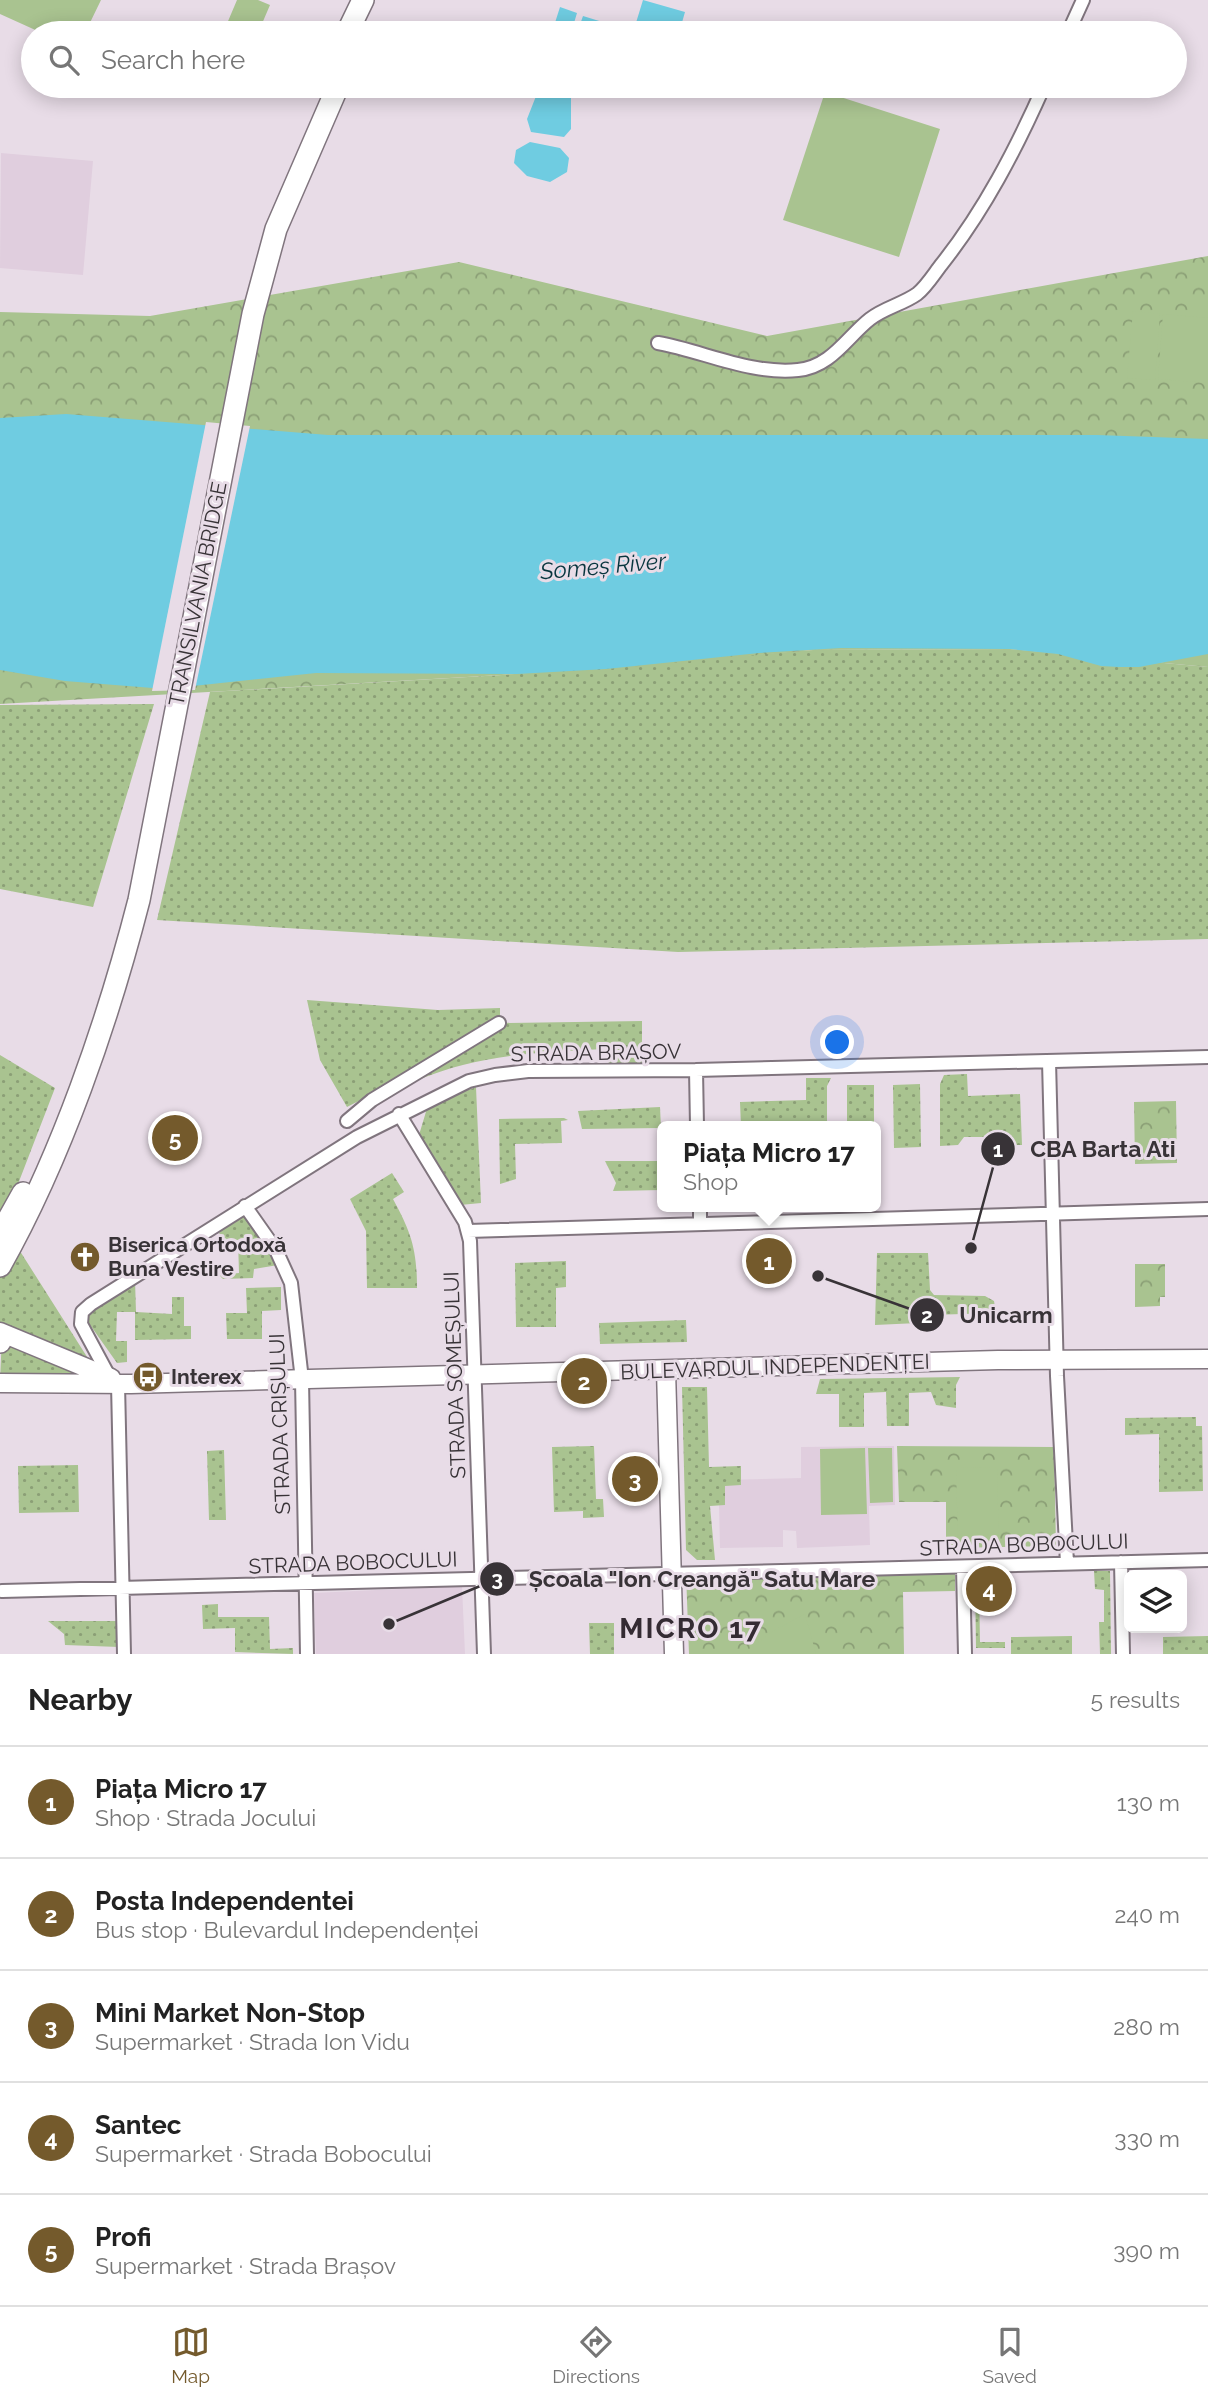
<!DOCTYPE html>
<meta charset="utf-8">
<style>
body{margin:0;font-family:Raleway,sans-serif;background:#f2f2f2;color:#222}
.controls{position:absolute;right:21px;bottom:21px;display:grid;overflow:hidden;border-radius:10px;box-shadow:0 4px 18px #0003}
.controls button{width:63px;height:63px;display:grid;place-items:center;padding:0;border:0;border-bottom:2px solid #e0e0e0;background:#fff;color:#222;font:35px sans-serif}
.you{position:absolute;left:838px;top:1043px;width:24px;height:24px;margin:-18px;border:5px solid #fff;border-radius:50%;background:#1a73e8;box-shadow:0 0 0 10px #1a73e833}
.badge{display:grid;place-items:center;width:46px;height:46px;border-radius:50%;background:#745a2c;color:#fff;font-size:23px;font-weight:700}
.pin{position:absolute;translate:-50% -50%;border:4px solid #fff;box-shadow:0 2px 7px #0006}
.popup{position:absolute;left:657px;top:1121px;width:224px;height:91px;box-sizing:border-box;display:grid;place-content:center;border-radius:10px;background:#fff;filter:drop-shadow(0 2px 5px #0005);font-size:23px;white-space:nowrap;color:#767676}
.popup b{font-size:26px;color:#222}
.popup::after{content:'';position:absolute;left:50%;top:100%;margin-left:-14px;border:14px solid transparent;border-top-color:#fff}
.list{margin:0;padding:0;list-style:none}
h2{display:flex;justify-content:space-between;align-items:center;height:91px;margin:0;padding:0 28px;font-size:30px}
h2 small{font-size:23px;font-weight:400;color:#767676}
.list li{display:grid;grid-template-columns:46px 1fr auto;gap:21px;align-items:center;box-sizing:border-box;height:112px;padding:0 28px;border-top:2px solid #e0e0e0}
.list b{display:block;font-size:26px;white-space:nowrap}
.list p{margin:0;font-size:23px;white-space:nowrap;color:#767676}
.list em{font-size:23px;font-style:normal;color:#767676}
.icon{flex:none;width:38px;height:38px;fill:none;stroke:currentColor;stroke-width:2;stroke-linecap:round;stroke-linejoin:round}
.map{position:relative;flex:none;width:1208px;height:1654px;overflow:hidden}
.search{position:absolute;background:#fff;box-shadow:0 4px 18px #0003;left:21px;right:21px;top:21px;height:77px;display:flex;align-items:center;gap:18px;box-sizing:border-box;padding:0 24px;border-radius:38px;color:#767676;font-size:26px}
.sheet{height:651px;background:#fff}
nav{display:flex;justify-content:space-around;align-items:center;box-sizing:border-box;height:98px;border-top:2px solid #e0e0e0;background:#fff;font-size:19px;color:#767676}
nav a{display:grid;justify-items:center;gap:4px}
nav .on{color:#745a2c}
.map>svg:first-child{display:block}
.built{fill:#e0cede}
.grass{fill:url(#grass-dots)}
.park{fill:url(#park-crowns)}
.pitch{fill:#a9c390}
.water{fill:#6fcce1}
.pier{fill:#e8dce7}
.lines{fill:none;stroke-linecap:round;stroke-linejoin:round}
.street-casing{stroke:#80757e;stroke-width:16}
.secondary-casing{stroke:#80757e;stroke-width:21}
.primary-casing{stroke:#80757e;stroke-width:24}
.street{stroke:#fff;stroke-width:12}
.secondary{stroke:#fff;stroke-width:18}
.primary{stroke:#fff;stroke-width:21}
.labels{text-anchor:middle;stroke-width:6;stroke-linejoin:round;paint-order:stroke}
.street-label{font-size:21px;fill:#383337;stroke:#e8dce7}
.poi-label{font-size:21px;font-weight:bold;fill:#383337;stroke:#e8dce7;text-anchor:start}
.water-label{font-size:23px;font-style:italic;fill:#07353e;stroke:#e8dce7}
.district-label{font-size:28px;font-weight:bold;letter-spacing:2px;fill:#342b33;stroke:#e8dce7}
.leader{fill:none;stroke:#383337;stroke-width:2.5}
.callout-dot{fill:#383337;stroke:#e8dce7;stroke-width:2.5}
.mark-label{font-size:21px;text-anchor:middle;font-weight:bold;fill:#fff}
.callout-label{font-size:23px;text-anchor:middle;font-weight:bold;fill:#383337;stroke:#e8dce7;stroke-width:6;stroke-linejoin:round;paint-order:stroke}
</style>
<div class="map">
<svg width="1208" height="1654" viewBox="0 0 1208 1654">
<defs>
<pattern id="grass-dots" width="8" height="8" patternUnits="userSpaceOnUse" patternTransform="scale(1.75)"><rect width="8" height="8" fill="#a9c390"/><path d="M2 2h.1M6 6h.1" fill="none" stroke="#8b9f76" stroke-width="1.8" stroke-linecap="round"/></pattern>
<pattern id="park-crowns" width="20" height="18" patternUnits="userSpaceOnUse" patternTransform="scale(1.75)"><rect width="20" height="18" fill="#a9c390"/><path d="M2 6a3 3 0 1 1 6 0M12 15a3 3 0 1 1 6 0" fill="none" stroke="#8b9f76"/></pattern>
</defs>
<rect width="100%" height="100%" fill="#e8dce7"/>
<!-- built -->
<path class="built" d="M1,153L93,161L83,275L0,268Z
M894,1446L895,1505L869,1506L870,1545L797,1548L796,1531L783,1530V1547L720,1548L719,1505H725L724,1480L801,1478V1447Z
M462,1586L465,1654H316L314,1593Z"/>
<!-- grass -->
<path class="grass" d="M1010,649L1208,667V939L678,952L157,920L210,692L502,675L813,650Z
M154,704L93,907L0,889V705Z
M307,1000L438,1010L500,1008V1023L642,1021V1063H608L607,1049C541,1052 480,1054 418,1080L448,1055L347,1107L320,1060Z
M0,1055L55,1088L13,1197L0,1221Z
M967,1074L968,1096L1020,1094L1022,1145H1016L1007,1137H964L958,1145L940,1146V1084L944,1075Z
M806,1078H831L827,1086V1126H741L740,1102L806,1100Z
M920,1084L921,1147L894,1148L893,1085Z
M847,1085H874V1126H847Z
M476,1087L481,1203L460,1205L419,1135L428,1105Z
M660,1107L661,1128L582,1129L578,1111Z
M564,1118L568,1120L561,1121L562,1143L515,1144L516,1179L500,1184L499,1119Z
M605,1161H662V1190L613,1191L616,1183Z
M392,1173L404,1192L393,1199C411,1232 417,1249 417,1288H367L366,1231L350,1199Z
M245,1206L284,1264L254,1269L253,1278L223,1279L219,1275L239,1273L238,1240H218L222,1221Z
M18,1248L96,1371L0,1324V1276Z
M877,1253H928L930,1290L934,1295L985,1296L994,1301L996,1313L930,1315L933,1319L918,1323L875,1325Z
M566,1261V1287L556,1288V1327H516L515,1263Z
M135,1280L136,1312L172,1314V1297H184V1326H191V1339L135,1340V1312H117L116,1341H127V1362L117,1363L88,1322V1310Z
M281,1287V1310L262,1311V1339H227L226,1313H247L246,1288Z
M686,1320L687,1342L600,1344L599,1323Z
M2,1335L112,1381H0Z
M960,1377L956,1385V1408L936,1405L931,1392L909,1393V1426H887L886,1392L864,1393V1427H839V1394H816L820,1379Z
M682,1387H707L709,1467L741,1466V1485L725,1486V1505L710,1506L715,1560H697L686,1550Z
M1196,1417V1426H1202L1203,1491L1159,1492V1434L1125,1435V1418Z
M594,1446L596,1499H603L604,1517L583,1518V1511L554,1512L552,1447Z
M224,1450L226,1520H209L207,1451Z
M78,1465L79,1512L19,1513L18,1466Z
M1094,1571H1110L1111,1654H1100L1099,1622H1104V1590L1095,1589Z
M994,1575L995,1584L979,1585L980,1642H1005V1648H976L975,1576Z
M218,1604V1617H269L270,1649L293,1648V1654L235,1652V1628L203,1629L202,1605Z
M48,1621H119V1647L65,1645L64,1634Z
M589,1623H614V1654H590Z
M1072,1636V1654H1011V1637Z
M1208,1636V1654H1163V1637Z"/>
<!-- park -->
<path class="park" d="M1208,256V667L1010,649L813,650L606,669L0,704V312L150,316L459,262L767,336Z
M1176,1101L1177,1163L1135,1164L1134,1102Z
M1135,1264H1165V1297H1160V1306L1135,1307Z
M897,1446L1054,1447L1056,1546L946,1548V1502H899Z
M955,1570V1591L903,1592L904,1654H689L686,1573Z"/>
<!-- pitch -->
<path class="pitch" d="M0,0H101L85,33H42L0,14Z
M237,0H258L270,5L258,33H223Z
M825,92L940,129L899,257L783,220Z
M1133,311L1160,314L1155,380L1127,378Z
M1163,314L1208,318V383L1158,379Z
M865,1448L867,1514L821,1515L820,1449Z
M868,1448H892L893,1502L870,1503Z
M997,1467L999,1543L958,1544L956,1468Z
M805,1614L816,1654H749L747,1651L773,1631Z"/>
<!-- water -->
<path class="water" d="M643,0L685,12L679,33H660L635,26Z
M560,7L577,13L571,33L553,29Z
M583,16L609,24L606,33H577Z
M540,86H571V129L564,137L531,132L527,119Z
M530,142L560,148L569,158L567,172L550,182L527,176L514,163L516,150Z
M66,414L328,435H1097L1208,439V654L1139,667H1119L1101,666L1058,654L1010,649L841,648L759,653L606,669L517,674L316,673L165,689L65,681L0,670V418Z"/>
<!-- pier -->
<path class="pier" d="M206,422L250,426L195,690L152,691Z"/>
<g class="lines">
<!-- street casing -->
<g class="street-casing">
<path id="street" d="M1068,33L1083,0
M658,343C703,351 751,375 798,370C831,367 847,337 870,319C884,308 903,304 917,294C926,287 934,274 941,265C984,211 1016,149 1044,86
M1049,1061L1057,1376L1067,1563
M696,1070L697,1126
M399,1114L465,1222L470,1241L484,1654
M347,1121L372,1100L499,1023
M245,1206L276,1250L291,1283L302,1380L307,1654
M700,1207V1224
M468,1231L1208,1209
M110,1378L81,1324L82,1312L91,1304L357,1137L469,1081L495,1075L528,1071L696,1070L1208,1057
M118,1384L124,1654
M1121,1562L1123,1654
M963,1567L965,1654
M2,1591L1208,1560"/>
</g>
<!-- secondary casing -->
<g class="secondary-casing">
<path id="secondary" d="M0,1332L111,1378
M666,1370L674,1654
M0,1383L131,1384L998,1360L1208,1359"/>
</g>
<!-- primary casing -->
<g class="primary-casing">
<path id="primary" d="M347,33L363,0
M0,1234L23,1193
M0,1266C61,1158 108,1021 139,900L253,314L276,229L338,86
M0,1338V1342"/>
</g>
<!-- street -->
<use href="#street" class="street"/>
<!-- secondary -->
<use href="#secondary" class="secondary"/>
<!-- primary -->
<use href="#primary" class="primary"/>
</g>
<!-- icons -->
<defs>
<g id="church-disc" transform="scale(1.575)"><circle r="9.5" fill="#745a2c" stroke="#e8dce7"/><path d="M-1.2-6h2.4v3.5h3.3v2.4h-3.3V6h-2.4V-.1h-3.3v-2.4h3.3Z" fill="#fff"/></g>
<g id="bus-disc" transform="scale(1.575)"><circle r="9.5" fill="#745a2c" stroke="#e8dce7"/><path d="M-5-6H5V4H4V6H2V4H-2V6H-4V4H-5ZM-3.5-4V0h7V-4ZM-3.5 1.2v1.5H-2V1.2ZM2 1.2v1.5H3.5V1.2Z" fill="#fff"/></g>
</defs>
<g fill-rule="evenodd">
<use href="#church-disc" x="85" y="1257"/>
<use href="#bus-disc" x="148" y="1377"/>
</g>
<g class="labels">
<!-- street labels -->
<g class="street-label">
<text transform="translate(198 594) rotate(-79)" y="7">TRANSILVANIA BRIDGE</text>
<text transform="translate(596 1053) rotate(-1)" y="7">STRADA BRAȘOV</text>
<text transform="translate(775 1367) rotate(-2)" y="7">BULEVARDUL INDEPENDENȚEI</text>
<text transform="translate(455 1375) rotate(-92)" y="7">STRADA SOMEȘULUI</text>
<text transform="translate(280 1424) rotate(-92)" y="7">STRADA CRIȘULUI</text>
<text transform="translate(1024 1545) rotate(-2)" y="7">STRADA BOBOCULUI</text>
<text transform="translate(353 1563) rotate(-2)" y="7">STRADA BOBOCULUI</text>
</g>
<!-- poi labels -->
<g class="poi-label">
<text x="108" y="1252">Biserica Ortodoxă<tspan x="108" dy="24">Buna Vestire</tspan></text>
<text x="171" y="1384">Interex</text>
</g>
<!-- water labels -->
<g class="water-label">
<text transform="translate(603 566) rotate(-5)" y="8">Someș River</text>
</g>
<!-- district labels -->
<g class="district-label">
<text x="691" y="1638">MICRO 17</text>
</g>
</g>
<!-- callouts -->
<path class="leader" d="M971 1248L998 1149M818 1276L927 1315M389 1624L497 1579"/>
<g class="callout-dot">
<circle cx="971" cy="1248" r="7"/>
<circle cx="818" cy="1276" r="7"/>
<circle cx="389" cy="1624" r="7"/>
<circle cx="998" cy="1149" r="18"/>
<circle cx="927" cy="1315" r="18"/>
<circle cx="497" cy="1579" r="18"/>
</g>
<g class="mark-label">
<text x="998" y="1157">1</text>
<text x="927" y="1323">2</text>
<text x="497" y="1586">3</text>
</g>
<g class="callout-label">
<text x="1103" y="1157">CBA Barta Ati</text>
<text x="1006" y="1323">Unicarm</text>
<text x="702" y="1587">Școala "Ion Creangă" Satu Mare</text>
</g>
</svg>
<div class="controls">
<button><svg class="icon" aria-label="layers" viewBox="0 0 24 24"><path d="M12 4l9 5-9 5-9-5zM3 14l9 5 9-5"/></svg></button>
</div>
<div class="you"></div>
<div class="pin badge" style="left:769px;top:1261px">1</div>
<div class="popup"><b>Piața Micro 17</b>Shop</div>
<div class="pin badge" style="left:584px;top:1381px">2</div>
<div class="pin badge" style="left:635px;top:1479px">3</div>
<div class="pin badge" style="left:989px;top:1589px">4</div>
<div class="pin badge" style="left:175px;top:1138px">5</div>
<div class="search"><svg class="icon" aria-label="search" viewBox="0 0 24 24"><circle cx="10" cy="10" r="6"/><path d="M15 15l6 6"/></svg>Search here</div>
</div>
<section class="sheet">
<h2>Nearby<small>5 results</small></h2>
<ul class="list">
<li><span class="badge">1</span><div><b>Piața Micro 17</b><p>Shop · Strada Jocului</p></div><em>130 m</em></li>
<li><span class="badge">2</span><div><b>Posta Independentei</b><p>Bus stop · Bulevardul Independenței</p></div><em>240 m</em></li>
<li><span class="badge">3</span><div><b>Mini Market Non-Stop</b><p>Supermarket · Strada Ion Vidu</p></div><em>280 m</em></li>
<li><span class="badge">4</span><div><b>Santec</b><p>Supermarket · Strada Bobocului</p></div><em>330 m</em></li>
<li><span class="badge">5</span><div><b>Profi</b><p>Supermarket · Strada Brașov</p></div><em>390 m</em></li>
</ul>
</section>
<nav>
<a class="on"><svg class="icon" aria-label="map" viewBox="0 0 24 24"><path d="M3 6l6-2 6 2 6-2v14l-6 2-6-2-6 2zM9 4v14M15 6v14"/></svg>Map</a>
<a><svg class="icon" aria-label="directions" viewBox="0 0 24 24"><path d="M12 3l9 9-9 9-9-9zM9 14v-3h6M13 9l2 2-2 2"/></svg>Directions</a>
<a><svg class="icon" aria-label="saved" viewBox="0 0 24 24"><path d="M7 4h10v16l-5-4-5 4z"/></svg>Saved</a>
</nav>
